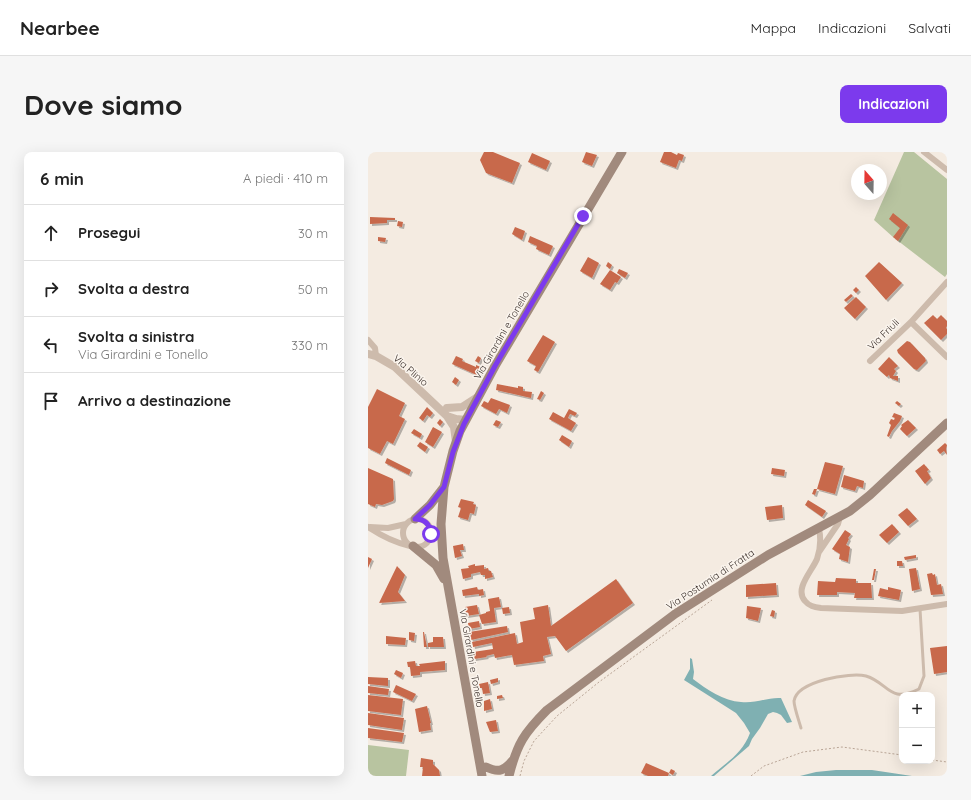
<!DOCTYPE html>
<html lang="it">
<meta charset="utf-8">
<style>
body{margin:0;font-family:Quicksand,sans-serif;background:#f6f6f6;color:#222}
.controls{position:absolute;right:12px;bottom:12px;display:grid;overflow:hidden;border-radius:8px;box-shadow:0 4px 16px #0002}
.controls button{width:36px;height:36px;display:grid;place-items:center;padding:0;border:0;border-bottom:1px solid #e0e0e0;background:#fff;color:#222;font:20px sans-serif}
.compass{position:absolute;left:483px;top:12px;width:36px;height:36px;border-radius:50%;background:#fff;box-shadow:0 4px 16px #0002;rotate:340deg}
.stop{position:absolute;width:12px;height:12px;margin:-9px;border:3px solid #7c3aed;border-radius:50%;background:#fff}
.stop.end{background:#7c3aed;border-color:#fff;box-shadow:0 1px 4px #0008}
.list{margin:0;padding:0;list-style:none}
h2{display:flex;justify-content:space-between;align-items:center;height:52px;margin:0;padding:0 16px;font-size:17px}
h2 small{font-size:13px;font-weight:400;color:#767676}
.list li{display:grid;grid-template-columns:26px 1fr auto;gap:12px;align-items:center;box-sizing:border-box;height:56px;padding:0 16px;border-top:1px solid #e0e0e0}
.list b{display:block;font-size:15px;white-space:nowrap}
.list p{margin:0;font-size:13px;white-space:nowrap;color:#767676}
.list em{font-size:13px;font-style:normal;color:#767676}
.icon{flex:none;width:22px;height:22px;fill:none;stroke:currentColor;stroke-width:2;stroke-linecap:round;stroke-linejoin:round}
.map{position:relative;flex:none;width:579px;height:624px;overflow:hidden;border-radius:8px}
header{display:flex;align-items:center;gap:24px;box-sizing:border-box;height:56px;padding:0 20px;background:#fff;border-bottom:1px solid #e0e0e0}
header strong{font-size:19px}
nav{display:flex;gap:22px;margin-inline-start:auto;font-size:14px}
.intro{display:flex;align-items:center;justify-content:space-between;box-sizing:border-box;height:96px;padding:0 24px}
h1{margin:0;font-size:28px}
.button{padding:10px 18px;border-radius:8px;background:#7c3aed;color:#fff;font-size:14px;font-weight:700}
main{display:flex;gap:24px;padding:0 24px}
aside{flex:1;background:#fff;border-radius:8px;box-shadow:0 4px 16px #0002}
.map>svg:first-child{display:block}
.green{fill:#b8c4a0}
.water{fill:#7fb0b2}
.building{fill:#c8694b;filter:url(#shadow)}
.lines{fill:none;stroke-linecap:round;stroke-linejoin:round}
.path{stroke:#b9a596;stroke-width:1;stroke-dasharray:2 2;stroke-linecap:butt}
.service{stroke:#cdbbac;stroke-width:3}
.minor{stroke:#cdbbac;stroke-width:6}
.tertiary{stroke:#cdbbac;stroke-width:8}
.secondary{stroke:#a18a7d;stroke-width:9}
.route{stroke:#7c3aed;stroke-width:5}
.labels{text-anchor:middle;stroke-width:3;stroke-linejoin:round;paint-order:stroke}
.street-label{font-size:10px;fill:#3b302b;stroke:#fbf5ee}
</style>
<header>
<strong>Nearbee</strong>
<nav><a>Mappa</a><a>Indicazioni</a><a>Salvati</a></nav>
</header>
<div class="intro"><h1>Dove siamo</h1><a class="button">Indicazioni</a></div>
<main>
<aside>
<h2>6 min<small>A piedi · 410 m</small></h2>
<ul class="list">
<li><svg class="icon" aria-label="ahead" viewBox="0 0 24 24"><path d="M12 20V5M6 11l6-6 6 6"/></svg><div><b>Prosegui</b></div><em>30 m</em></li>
<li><svg class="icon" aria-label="right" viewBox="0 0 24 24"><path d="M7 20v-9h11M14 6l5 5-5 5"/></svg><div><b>Svolta a destra</b></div><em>50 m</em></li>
<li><svg class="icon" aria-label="left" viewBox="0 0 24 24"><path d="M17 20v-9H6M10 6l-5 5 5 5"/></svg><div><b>Svolta a sinistra</b><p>Via Girardini e Tonello</p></div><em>330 m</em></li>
<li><svg class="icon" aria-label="arrive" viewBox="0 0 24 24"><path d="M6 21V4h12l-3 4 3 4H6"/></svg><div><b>Arrivo a destinazione</b></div></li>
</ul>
</aside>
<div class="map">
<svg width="579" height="624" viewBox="0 0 579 624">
<defs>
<filter id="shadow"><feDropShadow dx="2" dy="2" stdDeviation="0" flood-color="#0004"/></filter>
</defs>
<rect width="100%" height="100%" fill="#f4ebe1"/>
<!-- green -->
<path class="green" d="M536,0H546L579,27V122L577,125L525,85L506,68Z
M0,593L41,598L38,624H0Z"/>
<!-- water -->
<path class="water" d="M322,506L324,507L326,520L325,527C338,537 356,549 373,550C386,552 400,545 413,546L424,570L419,571L413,563L409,561L405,560L400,562L392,576L384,587L381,594L346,624H343C359,610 374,602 382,581L376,571L368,561L316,528L322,517Z
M468,618H504L544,624H432L448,620Z"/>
<!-- building -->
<path class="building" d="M116,0H125L152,11L144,31L118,21L112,8Z
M218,0L229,3L224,14L214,10Z
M296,0H303L309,3L310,1L316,3L314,9L311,8L308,16L292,10Z
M164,1L182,9L178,18L160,10Z
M525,61L540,73L530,89L525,85L532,76L521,67Z
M2,65L27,66V68H19V71L2,72Z
M30,69L35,70L34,75L29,74Z
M147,75L157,79L154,88L144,82Z
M162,84L185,94L181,103L168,97L169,94L160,90Z
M10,85L18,86L17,90L10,89Z
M220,105L231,111L224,126L212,119Z
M240,110L244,113L242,117L238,114Z
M511,110L534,131L518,148L497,124Z
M251,117L260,121L257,126L249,121Z
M242,118L253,125L249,131L247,130L242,138L232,132Z
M488,135L491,138L488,141L485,138Z
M483,142L485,144L478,150L476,148Z
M488,145L498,155L487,167L476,156Z
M565,163L569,167L573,163L579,169V174L578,176L579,177V182L573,188L556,171Z
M175,183L187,190L170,220L166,218L168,214L159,209Z
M539,189L542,190L557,206L558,209L549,218L546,217L530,201L529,198Z
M88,204L95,207L94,209L108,215V213L115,216L111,224L84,212Z
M110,204L113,206L111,211L107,209Z
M521,205L530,214L526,217L528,219L525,224H530V229L522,226L521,223L519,225L510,217Z
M87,225L91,228L88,233L84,230Z
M129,232L150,236V234L155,235V239L164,240L163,246L128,238Z
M9,237L37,251L31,264L37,267L25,292L19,289L12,302L0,296V255Z
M173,239L176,241L172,248L169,247Z
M123,246L142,253L139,261L131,257L128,262L113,254L116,249L120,251Z
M529,249L533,252L531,254L527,251Z
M59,255L65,261L62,265L59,263L55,269L51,266Z
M201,257L209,261L207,264L202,262L200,266L208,271L203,279L181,267L185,260L196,266Z
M526,261L534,264L532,269L524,279L521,285L519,284L523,273L521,271L523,267L526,268L527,266L524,265Z
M72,267L75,270L72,274L69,271Z
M128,268L133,270L130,275L125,273Z
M540,268L548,276L539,284L532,277L534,274L533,273Z
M65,275L74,280L65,295L57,290Z
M46,277L54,282L52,286L43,281Z
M194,283L204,289L201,295L191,288Z
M52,290L60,295L57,300L49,294Z
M577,291L579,293L578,297L579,303L576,299L572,302L569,298Z
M19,306L43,318L41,323L17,311Z
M457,310L475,314L467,342L449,337L447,343L444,342L446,337H449Z
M556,312L561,318L559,319L563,326L557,332L547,319Z
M0,316L25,327L26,347L25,349L14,353L8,352L7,355L0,352Z
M404,316L417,318L416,324L403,322Z
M476,323L496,329L495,336L489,334L487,339L473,335Z
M93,347L106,350L105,352L108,353L106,362L102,361L100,368L90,365L93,356L90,355Z
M440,348L458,359L454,365L437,353Z
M414,353L415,366L399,368L397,355Z
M539,356L549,367L540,374L530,363Z
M524,372L531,380L519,391L511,383Z
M477,378L483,382L480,386L481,387L478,393L482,395L480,410L471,407L472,402L464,397Z
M95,392L96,398H92L94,404L87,406L85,394Z
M548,403V406L537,408L536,405Z
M0,405L4,407L0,416Z
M529,409H534L535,414H529Z
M107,412V414L116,413V417L120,416L121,419H123L125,425L117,427V423H113L112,420L103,422V425L95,427L93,417L101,416L100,414Z
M29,414L37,423L30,440L37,449L11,451Z
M548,416L552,437L544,439L541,417Z
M506,417H508L506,428H504Z
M564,421L565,423L567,422L569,433L573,432L575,442L563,443L559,422Z
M468,426L488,427V431H503L504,446H486L487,441L469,440V443H449L450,429L467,430Z
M248,427L265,451L198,499L187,484L179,485L183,502L175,504L176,509L146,513L144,503L127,506L126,502L118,504L119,505L106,507L105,500L125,497L124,491L105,495L104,490L147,481L149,492L155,490L152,470L167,467L165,456L180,453L183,474Z
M408,431L409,443L378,445V433Z
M109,435L110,438L115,437L116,443L111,444V442L95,444L94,438Z
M520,435L533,438L531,448L510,444L512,436L520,438Z
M131,445L133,455L126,456L128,470L114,472L111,463L118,461V460L122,459L120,447Z
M109,453L111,462L98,464L97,455Z
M379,454L393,456L390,469L378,466Z
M141,455L142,461L135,462L134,456Z
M404,458L407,459L406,465L402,464Z
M111,469L112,475L101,477L100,471Z
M139,474L140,480L103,488L101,480Z
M41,480L47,481L46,489L41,488Z
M55,480H56L59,495H56Z
M18,484L38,486L37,493L18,492Z
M65,485H75L76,495H60V491L65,490Z
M579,494V520L566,522L562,496Z
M47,509L48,514H52L51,512L77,509V518L52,520V523L43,524L42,515H40L39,510Z
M28,518L35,521L33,526L26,522Z
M0,525L20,526V534L0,532Z
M130,526V530L123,532L122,528Z
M120,530L122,541L115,542L114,536H112L111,532Z
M28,533L48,542L44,549L25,540Z
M0,534L21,537L20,543L0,541Z
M0,543L35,547L33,563L0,559Z
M134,543L135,546L129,547V544Z
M122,547L124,557L116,559V549Z
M59,554L63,571H62L63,578L51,580L47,557Z
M0,561L36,566L34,578L0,573Z
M128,568L130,579L122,580L118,570Z
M0,576L36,581L34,590L0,586Z
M53,606L65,608V612L71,618L72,624H54L55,615H52Z
M278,611L301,621L300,624H280L273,621Z
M303,617L307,619L305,623L301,621Z"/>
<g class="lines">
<!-- path -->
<path class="path" d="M564,608L579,610
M152,624L156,609L166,589L189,564L231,530L344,448
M383,624L396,614L435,600L474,595L534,603"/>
<!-- service -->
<path class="service" d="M433,576C431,569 426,555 426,549C429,529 482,520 498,524C521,531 521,552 551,537L556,524L552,457"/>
<!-- minor -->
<path class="minor" d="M556,0L579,18
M579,130L543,170L579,205
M0,188L7,196L8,204
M502,209L543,170
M35 381a14 14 0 1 1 28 0a14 14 0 1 1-28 0Z
M0,375C12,383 28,391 42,394
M2,375L20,376L38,372
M451,377C453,386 452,398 449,407C444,419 426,437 437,449C441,454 446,455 453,456L534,459L579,452
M451,400L470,372L472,365"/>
<!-- tertiary -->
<path class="tertiary" d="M0,202L8,204L27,215L79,264L88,267L98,268
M79,256L94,255L111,244
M79,264L86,275L88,290"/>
<!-- secondary -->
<path class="secondary" d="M47,367L62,353L76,335
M45,394L68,413L76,427
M118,615C131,621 136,619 145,608
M114,624L75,406L73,372L76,335L85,299L92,279L127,214L254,0
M141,624C149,592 156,581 179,558L307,462L400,403L482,359L502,343L579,271"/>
</g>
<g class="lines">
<!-- route -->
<path class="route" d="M63,382C62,372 57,367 47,367L62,353L76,335L85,300L96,272L127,214L215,64"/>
</g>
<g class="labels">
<!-- street labels -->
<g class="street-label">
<text transform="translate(515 182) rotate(-44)" y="4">Via Friuli</text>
<text transform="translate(133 183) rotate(-60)" y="4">Via Girardini e Tonello</text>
<text transform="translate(43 218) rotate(41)" y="4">Via Plinio</text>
<text transform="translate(342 427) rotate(-33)" y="4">Via Postumia di Fratta</text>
<text transform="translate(104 506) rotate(80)" y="4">Via Girardini e Tonello</text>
</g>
</g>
</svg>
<div class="controls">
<button>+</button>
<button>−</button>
</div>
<svg class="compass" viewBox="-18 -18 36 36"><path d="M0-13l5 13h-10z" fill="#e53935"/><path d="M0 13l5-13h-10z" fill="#767676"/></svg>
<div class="stop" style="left:63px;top:382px"></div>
<div class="stop end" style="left:215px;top:64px"></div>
</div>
</main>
